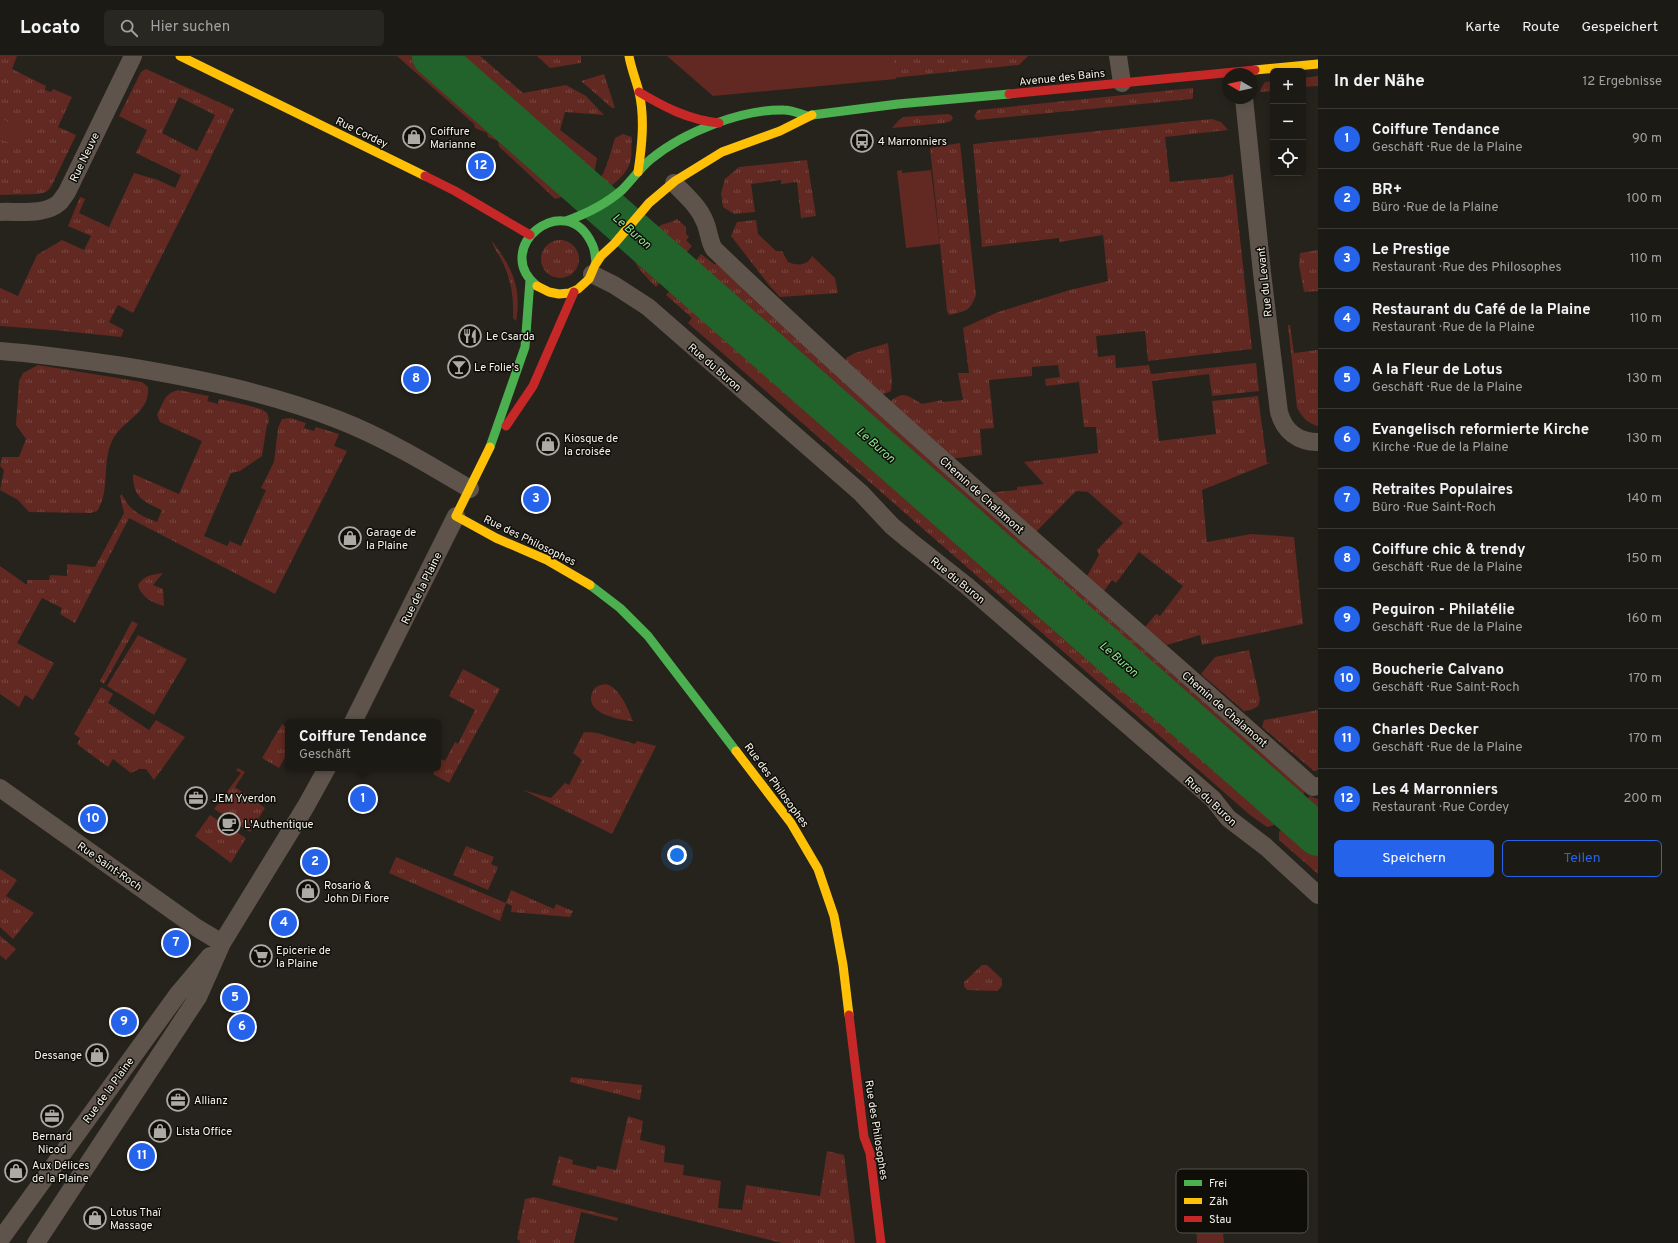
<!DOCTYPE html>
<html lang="de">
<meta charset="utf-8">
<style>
body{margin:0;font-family:Overpass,sans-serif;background:#292722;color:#f1f3f6}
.controls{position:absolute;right:12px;top:12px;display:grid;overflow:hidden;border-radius:6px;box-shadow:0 2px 10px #0003}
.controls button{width:36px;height:36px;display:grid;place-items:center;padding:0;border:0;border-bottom:1px solid #3a3834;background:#1c1a15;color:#f1f3f6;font:20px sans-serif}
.compass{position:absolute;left:1222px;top:12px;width:36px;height:36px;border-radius:50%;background:#1c1a15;box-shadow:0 2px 10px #0003;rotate:279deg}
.you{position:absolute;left:677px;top:799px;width:14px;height:14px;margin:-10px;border:3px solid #fff;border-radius:50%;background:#1a73e8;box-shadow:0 0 0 6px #1a73e833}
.badge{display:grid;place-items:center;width:26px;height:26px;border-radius:50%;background:#2563eb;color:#fff;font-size:13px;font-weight:700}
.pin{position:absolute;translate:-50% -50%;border:2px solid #fff;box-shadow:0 1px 4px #0006}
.popup{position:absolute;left:285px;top:663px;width:156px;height:52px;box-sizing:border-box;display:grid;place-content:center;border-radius:6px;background:#1c1a15;filter:drop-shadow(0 1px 3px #0005);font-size:13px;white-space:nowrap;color:#a0a1a0}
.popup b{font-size:15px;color:#f1f3f6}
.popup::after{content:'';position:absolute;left:50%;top:100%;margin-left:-8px;border:8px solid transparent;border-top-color:#1c1a15}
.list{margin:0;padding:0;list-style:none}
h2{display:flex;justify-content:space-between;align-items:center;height:52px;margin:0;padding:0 16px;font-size:17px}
h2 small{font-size:13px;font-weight:400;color:#a0a1a0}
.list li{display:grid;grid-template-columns:26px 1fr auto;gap:12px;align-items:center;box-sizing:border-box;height:60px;padding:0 16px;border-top:1px solid #3a3834}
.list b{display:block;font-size:15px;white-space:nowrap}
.list p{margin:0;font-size:13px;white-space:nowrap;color:#a0a1a0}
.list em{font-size:13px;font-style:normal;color:#a0a1a0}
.actions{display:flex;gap:8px;padding:12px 16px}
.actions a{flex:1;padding:9px 0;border:1px solid #2563eb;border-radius:6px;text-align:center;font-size:14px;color:#2563eb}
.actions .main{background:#2563eb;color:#fff}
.icon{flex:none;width:22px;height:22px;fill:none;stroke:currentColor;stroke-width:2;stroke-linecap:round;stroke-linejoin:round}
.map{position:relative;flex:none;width:1318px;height:1187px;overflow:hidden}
header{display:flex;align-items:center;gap:24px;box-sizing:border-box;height:56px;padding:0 20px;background:#1c1a15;border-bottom:1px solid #3a3834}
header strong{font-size:19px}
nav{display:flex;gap:22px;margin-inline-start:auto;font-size:14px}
.search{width:280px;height:36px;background:#292722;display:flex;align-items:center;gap:10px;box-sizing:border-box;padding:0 14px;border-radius:6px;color:#a0a1a0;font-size:15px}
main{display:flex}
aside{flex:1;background:#1c1a15}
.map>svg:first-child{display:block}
.grass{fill:url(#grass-tufts);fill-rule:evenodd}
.green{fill:#612921}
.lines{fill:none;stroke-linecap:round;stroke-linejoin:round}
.river{stroke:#22632b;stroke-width:42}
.street{stroke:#5e544c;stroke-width:18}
.fast{stroke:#4caf50;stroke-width:9}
.slow{stroke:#ffc107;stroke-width:9}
.jam{stroke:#c62828;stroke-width:9}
.labels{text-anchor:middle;stroke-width:3;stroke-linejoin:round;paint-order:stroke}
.street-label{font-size:11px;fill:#f5f2eb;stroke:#100e09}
.poi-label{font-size:11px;fill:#f5f2eb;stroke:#100e09;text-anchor:start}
.water-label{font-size:12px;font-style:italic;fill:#8ce893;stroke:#100e09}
.key{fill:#100e09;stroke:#55524d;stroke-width:1}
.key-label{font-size:11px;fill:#f5f2eb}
</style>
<header>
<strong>Locato</strong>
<div class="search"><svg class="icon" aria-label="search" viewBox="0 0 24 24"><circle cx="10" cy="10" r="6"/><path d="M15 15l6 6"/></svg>Hier suchen</div>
<nav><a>Karte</a><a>Route</a><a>Gespeichert</a></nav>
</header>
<main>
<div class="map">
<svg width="1318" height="1187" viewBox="0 0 1318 1187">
<defs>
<pattern id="grass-tufts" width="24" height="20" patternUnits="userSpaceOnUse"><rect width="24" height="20" fill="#612921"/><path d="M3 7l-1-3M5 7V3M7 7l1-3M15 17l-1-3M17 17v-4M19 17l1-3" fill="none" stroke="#784841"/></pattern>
</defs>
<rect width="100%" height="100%" fill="#26231c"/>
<!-- grass -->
<path class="grass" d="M0,0H17L12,13L46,30L45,34L51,36L53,33L72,41L58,71L76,79L51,131L46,136L38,138L0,139Z
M397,0H419L562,126L567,134L568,139L555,143L553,141L504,95L499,91L498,85L488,81L487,77L475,72L474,68Z
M447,0H480L523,37L566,29L586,40L604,59L565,56L560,74L597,102L595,113L590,124Z
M537,0H581V7L550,12Z
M893,0H1028L1019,9L805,31L803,15L893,5Z
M146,13L234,53L205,114L133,257L118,249L109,266L124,274L121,281L53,274L0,270V232L18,240L37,199L62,184L84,194L91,180L68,170L80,141L85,143L79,157L109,171L134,117L158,124L175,132L181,119L136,97L147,74L119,60L141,16ZM179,41L215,59L197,95L162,77Z
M604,18L615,52H612L581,25Z
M1318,20V30L1303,31V22Z
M1273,25V35L1260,36L1261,32L1265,26Z
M1193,32V41L1192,43L977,64L974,60L978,54Z
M948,58L951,59L953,62L951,65L945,67L892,72L899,64L903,61Z
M1212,63L1221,66L1228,74L1165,81L1170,126L1223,121L1233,118L1252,293L1148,305L1145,275L1096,280L1098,301L1115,299L1116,312L1149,309L1151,318L1256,307L1259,335L1212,340L1209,318L1152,325L1159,385L1216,378L1212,345L1258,340L1267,407L1272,406L1202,434L1207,486L1251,478L1294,481L1303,568L1202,589L1200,579L1167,589L1145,571L1156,558L1160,560L1183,530L1139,496L1116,527L1112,524L1101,539L1087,520L1099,499L1097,494L1123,467L1088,436L1076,435L1034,478L987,437L1017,434V431L1044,428L1024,406L1098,397L1096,371H1084L1079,326L1046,330L1045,323L1060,321L1058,309L1032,311V320L989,324L994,372L980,373L982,399L949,403L888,347C905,334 905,339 922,348L942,344V346L963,344L958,317H969L963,272L998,256L1070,234L1108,225L1103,179L1059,186V182L982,191L973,88Z
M623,78L632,81C631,88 632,96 631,103C627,125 596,140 578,149L577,145C604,128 606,111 615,82Z
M960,87L976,239C970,256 965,255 949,259L947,255L930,92Z
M807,104L816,160L801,162L797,126L781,128V124L751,128L755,156L734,158L723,151L721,137L725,123L739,111Z
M677,163L686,171V178L689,181L686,184L692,190L678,205L644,177L648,173L654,175C663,165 668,169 677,163Z
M756,164L758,178L776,195H782L788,206C797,210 807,210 812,200L835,222L838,237L780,241L769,229L731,180L737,166Z
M541 203a19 19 0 1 1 38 0a19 19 0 1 1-38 0Z
M492,185C512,212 522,231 516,265L513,262C514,242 511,223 502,205C499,198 493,192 492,185Z
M634,190L667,218L656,231C645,219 629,207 634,190Z
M1318,194V235L1304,236L1299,209L1300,197Z
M701,198L714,208H717C906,382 1096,554 1291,721L1305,736L1295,748L688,214Z
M679,224L851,379L1283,761L1275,769L1267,771L1250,759L688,267L692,262L666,239Z
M1288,269H1290L1294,297L1318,294V370C1308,368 1302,361 1297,352Z
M888,287L892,324L891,335L882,339L846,305V302L855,297Z
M38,309L142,326L148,331C150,357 125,362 113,383C101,405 111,434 97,455L91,457L29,456L18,444L0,434L4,414L0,410L2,401H19L26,383L16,369L19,325L23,317Z
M178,334L209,340L207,345L218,348L219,343C229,345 260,351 266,356C269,359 269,365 268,369L267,368L262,400L240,415L231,417L204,480L227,490L230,485L241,490L266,434L261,432L274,406L278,372L282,363L290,362L306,367L304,372L314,375L316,371L339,378L334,390L347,395L275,538L129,462L75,567L60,558L62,552L42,542L17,587L54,607L33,644L25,639L19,651L0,638V510L27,529V524H49L50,519L67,520V508L95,511L124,457L120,440L122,438C128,454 141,460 157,466L162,454C143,445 133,442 133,418L179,438L202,385L160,366L157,359C163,348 164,337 178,334Z
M163,517L153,529L163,533L164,550C153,547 141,541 138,529C144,519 152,519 163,517Z
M132,565L138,568L104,628L100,625Z
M138,579L187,603L154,659L107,630Z
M1249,594L1260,644L1258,650L1251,654L1244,655L1201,618L1215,601Z
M463,613L500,633L449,727L433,718L436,712H438L441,703L445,705L455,686L458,688L475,654L449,640Z
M606,628C620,632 628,653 633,665C619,664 582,657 593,635C595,630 600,629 606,628Z
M101,631L113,638L108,647L149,674L156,664L185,681L154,724L146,713H139L131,717L113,703L108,711L77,688L80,682L74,678Z
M1318,654V714L1314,715L1262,671L1264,664Z
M282,668L288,672V696L279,712L262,702Z
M584,676L597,677L635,688L637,685L656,690L612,778L523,734L551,742L565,727L569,729L582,704L573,697Z
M238,712L245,716L235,731L265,752L250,776L214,753L241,717L236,714Z
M1310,740L1318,743V768L1300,752Z
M210,759L246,782L231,807L195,780Z
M1288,765L1318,791V818L1279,784V776Z
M466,790L494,801L491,808L498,811L488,834L453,819Z
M396,801L506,847L511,834L554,853L556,848L573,855L570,861L511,856L512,850L506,847L500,865L389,817Z
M0,813L17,824L6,840L34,857L13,883L0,871Z
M0,880L16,893L6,904L0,899Z
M982,909H987L1002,923V930L997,935L967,934L964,930V926Z
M571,1021L642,1029L640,1044L570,1026Z
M628,1060L643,1065L640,1084L665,1090L664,1106L684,1109L683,1119L721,1125L718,1152L742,1154L746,1129L820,1140L827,1095L844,1099L855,1187H782L660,1157L552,1129L559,1100L573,1104L572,1108L596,1114L597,1110L616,1114Z
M534,1141L618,1162L617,1165L581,1156L574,1187H520V1185L517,1183L525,1143Z"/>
<!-- green -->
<path class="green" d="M667,0H893L896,23L713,40Z
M0,62L25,74L17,90L0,83Z
M902,114V117L931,114L940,188L906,192L897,115Z
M1222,1165L1224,1187H1197L1196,1167Z"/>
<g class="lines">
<!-- river -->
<path class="river" d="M433,0L1318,779"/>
<!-- street -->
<path class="street" d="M1118,0L1122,27
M1244,42L1262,217L1279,356C1284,375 1298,386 1318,386
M674,127C685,139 699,150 705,166C709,175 709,185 714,193C908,379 1113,552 1313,731L1318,730
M0,156C18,155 45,160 60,146C62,143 65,139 67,136L133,0
M592,218L614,229L648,251L861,437L892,470L910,485L967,530L1213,743L1228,762L1266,791L1318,839
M0,295C41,298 82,304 123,310C196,322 270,337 339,364C385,382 428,408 470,433
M353,666L456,460
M0,732L197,872L222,887
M0,1184L178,938L210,900
M36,1187L198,941L222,887L306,750L327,712"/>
<!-- fast -->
<path class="fast" d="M812,59L898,48L1009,38
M566,165C586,158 606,148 622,134C632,124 640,112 651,103C684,76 742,53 784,54C792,54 800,58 808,60
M537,230C490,192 566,131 592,188C595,193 595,200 596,206
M490,391L525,291L530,224
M590,529L620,552L648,580L736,695"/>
<!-- slow -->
<path class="slow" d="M180,0L425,120
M629,0C631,12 636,24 639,36C645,62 642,90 638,116
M1255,14L1318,8
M537,230L549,236L559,238L569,237L578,233L589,223L595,209L601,200L615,187L649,147L675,125L722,96L780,75L812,59
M490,391L456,460L496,482L547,504L590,529
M736,695L791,767L818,813L834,860L843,909L849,959"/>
<!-- jam -->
<path class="jam" d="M639,36C664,51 689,64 719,67
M1009,38L1255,14
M425,120L455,135L530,179
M506,370L533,330L574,236
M849,959L864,1081L870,1097L881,1187"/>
</g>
<!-- icons -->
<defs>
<g id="shop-ring" transform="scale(1.15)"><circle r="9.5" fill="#100e09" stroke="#adaaa3" stroke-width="1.5"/><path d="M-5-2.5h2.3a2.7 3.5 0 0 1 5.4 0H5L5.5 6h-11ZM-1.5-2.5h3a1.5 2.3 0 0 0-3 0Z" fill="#adaaa3"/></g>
<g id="bus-ring" transform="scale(1.15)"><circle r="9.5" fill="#100e09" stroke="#adaaa3" stroke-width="1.5"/><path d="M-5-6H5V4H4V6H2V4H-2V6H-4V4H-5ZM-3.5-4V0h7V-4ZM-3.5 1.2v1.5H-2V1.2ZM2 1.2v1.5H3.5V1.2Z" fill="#adaaa3"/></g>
<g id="restaurant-ring" transform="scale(1.15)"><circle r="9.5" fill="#100e09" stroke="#adaaa3" stroke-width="1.5"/><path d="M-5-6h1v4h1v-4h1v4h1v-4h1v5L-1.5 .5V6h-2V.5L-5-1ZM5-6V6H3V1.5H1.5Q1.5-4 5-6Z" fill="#adaaa3"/></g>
<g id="bar-ring" transform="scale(1.15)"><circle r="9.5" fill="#100e09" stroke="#adaaa3" stroke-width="1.5"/><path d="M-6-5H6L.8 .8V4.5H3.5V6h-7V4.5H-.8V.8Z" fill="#adaaa3"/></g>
<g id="office-ring" transform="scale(1.15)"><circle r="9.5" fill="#100e09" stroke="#adaaa3" stroke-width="1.5"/><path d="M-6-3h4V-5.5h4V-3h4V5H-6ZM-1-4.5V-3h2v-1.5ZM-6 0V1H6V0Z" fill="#adaaa3"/></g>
<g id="cafe-ring" transform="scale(1.15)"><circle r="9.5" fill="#100e09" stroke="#adaaa3" stroke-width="1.5"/><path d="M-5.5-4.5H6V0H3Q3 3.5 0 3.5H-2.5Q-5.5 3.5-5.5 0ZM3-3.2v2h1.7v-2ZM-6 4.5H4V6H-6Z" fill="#adaaa3"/></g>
<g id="supermarket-ring" transform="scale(1.15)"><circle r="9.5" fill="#100e09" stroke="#adaaa3" stroke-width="1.5"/><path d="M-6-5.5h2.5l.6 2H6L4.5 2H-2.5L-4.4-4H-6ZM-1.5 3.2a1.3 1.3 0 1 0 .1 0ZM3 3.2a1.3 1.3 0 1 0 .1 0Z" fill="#adaaa3"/></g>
</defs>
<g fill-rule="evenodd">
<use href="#shop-ring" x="414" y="81"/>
<use href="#bus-ring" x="862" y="85"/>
<use href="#restaurant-ring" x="470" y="280"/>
<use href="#bar-ring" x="459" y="311"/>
<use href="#shop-ring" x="548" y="388"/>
<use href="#shop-ring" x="350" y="482"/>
<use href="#office-ring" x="196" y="742"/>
<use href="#cafe-ring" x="229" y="768"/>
<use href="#shop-ring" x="308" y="835"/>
<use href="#supermarket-ring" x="261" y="900"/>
<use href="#shop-ring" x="97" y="999"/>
<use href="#office-ring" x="178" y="1044"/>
<use href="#office-ring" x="52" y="1060"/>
<use href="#shop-ring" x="160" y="1075"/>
<use href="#shop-ring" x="16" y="1115"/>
<use href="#shop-ring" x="95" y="1162"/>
</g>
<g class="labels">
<!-- street labels -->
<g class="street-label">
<text transform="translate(1062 21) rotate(-6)" y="4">Avenue des Bains</text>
<text transform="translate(362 76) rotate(26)" y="4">Rue Cordey</text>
<text transform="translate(84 101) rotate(-64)" y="4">Rue Neuve</text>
<text transform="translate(1264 226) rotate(-96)" y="4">Rue du Levant</text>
<text transform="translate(715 311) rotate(41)" y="4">Rue du Buron</text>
<text transform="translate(982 439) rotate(42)" y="4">Chemin de Chalamont</text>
<text transform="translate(530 484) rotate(26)" y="4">Rue des Philosophes</text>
<text transform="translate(958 524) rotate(39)" y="4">Rue du Buron</text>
<text transform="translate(421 532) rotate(-64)" y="4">Rue de la Plaine</text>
<text transform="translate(1225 653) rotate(41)" y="4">Chemin de Chalamont</text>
<text transform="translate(777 729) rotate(54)" y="4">Rue des Philosophes</text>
<text transform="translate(1211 745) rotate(43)" y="4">Rue du Buron</text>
<text transform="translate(110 810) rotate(35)" y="4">Rue Saint-Roch</text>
<text transform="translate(108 1034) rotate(-54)" y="4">Rue de la Plaine</text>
<text transform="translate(877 1074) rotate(81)" y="4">Rue des Philosophes</text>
</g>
<!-- poi labels -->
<g class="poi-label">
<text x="430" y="79">Coiffure<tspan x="430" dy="13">Marianne</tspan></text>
<text x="878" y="89">4 Marronniers</text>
<text x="486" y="284">Le Csarda</text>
<text x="474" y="315">Le Folie's</text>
<text x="564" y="386">Kiosque de<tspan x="564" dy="13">la croisée</tspan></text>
<text x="366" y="480">Garage de<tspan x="366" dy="13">la Plaine</tspan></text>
<text x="212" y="746">JEM Yverdon</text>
<text x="244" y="772">L'Authentique</text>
<text x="324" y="833">Rosario &amp;<tspan x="324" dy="13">John Di Fiore</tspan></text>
<text x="276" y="898">Epicerie de<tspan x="276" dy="13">la Plaine</tspan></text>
<text x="82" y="1003" text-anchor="end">Dessange</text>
<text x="194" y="1048">Allianz</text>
<text x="176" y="1079">Lista Office</text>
<text x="52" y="1084" text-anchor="middle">Bernard<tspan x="52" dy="13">Nicod</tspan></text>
<text x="32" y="1113">Aux Délices<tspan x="32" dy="13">de la Plaine</tspan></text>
<text x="110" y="1160">Lotus Thaï<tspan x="110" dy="13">Massage</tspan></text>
</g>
<!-- water labels -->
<g class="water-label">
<text transform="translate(632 175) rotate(41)" y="4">Le Buron</text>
<text transform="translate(876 389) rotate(41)" y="4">Le Buron</text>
<text transform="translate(1119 603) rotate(41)" y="4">Le Buron</text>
</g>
</g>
<!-- legend -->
<rect x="1176" y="1113" width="132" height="64" rx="6" class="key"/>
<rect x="1184" y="1124" width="18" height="6" fill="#4caf50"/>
<rect x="1184" y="1142" width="18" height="6" fill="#ffc107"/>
<rect x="1184" y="1160" width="18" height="6" fill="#c62828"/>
<g class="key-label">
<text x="1209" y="1131">Frei</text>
<text x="1209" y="1149">Zäh</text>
<text x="1209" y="1167">Stau</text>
</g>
</svg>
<div class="controls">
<button>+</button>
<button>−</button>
<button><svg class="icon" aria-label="locate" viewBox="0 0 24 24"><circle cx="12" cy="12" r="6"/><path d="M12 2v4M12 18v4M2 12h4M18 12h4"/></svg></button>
</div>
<svg class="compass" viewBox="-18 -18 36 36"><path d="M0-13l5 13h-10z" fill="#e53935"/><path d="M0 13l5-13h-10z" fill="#a0a1a0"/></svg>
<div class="you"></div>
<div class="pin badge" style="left:363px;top:743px">1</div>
<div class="popup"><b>Coiffure Tendance</b>Geschäft</div>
<div class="pin badge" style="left:315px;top:806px">2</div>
<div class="pin badge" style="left:536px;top:443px">3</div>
<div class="pin badge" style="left:284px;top:867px">4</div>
<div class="pin badge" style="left:235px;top:942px">5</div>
<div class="pin badge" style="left:242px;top:971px">6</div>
<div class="pin badge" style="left:176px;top:887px">7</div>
<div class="pin badge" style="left:416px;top:323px">8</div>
<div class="pin badge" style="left:124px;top:966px">9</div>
<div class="pin badge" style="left:93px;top:763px">10</div>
<div class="pin badge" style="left:142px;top:1100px">11</div>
<div class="pin badge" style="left:481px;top:110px">12</div>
</div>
<aside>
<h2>In der Nähe<small>12 Ergebnisse</small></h2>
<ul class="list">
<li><span class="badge">1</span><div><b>Coiffure Tendance</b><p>Geschäft · Rue de la Plaine</p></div><em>90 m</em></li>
<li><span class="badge">2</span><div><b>BR+</b><p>Büro · Rue de la Plaine</p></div><em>100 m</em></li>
<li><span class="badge">3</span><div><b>Le Prestige</b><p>Restaurant · Rue des Philosophes</p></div><em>110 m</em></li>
<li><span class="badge">4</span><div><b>Restaurant du Café de la Plaine</b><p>Restaurant · Rue de la Plaine</p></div><em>110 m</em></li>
<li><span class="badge">5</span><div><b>A la Fleur de Lotus</b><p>Geschäft · Rue de la Plaine</p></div><em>130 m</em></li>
<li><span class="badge">6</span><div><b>Evangelisch reformierte Kirche</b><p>Kirche · Rue de la Plaine</p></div><em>130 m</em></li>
<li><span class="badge">7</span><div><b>Retraites Populaires</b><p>Büro · Rue Saint-Roch</p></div><em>140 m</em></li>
<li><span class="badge">8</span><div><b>Coiffure chic &amp; trendy</b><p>Geschäft · Rue de la Plaine</p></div><em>150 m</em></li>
<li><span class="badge">9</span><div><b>Peguiron - Philatélie</b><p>Geschäft · Rue de la Plaine</p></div><em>160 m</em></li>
<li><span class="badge">10</span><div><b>Boucherie Calvano</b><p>Geschäft · Rue Saint-Roch</p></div><em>170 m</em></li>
<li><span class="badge">11</span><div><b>Charles Decker</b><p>Geschäft · Rue de la Plaine</p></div><em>170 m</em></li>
<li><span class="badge">12</span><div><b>Les 4 Marronniers</b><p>Restaurant · Rue Cordey</p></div><em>200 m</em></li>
</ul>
<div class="actions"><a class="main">Speichern</a><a>Teilen</a></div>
</aside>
</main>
